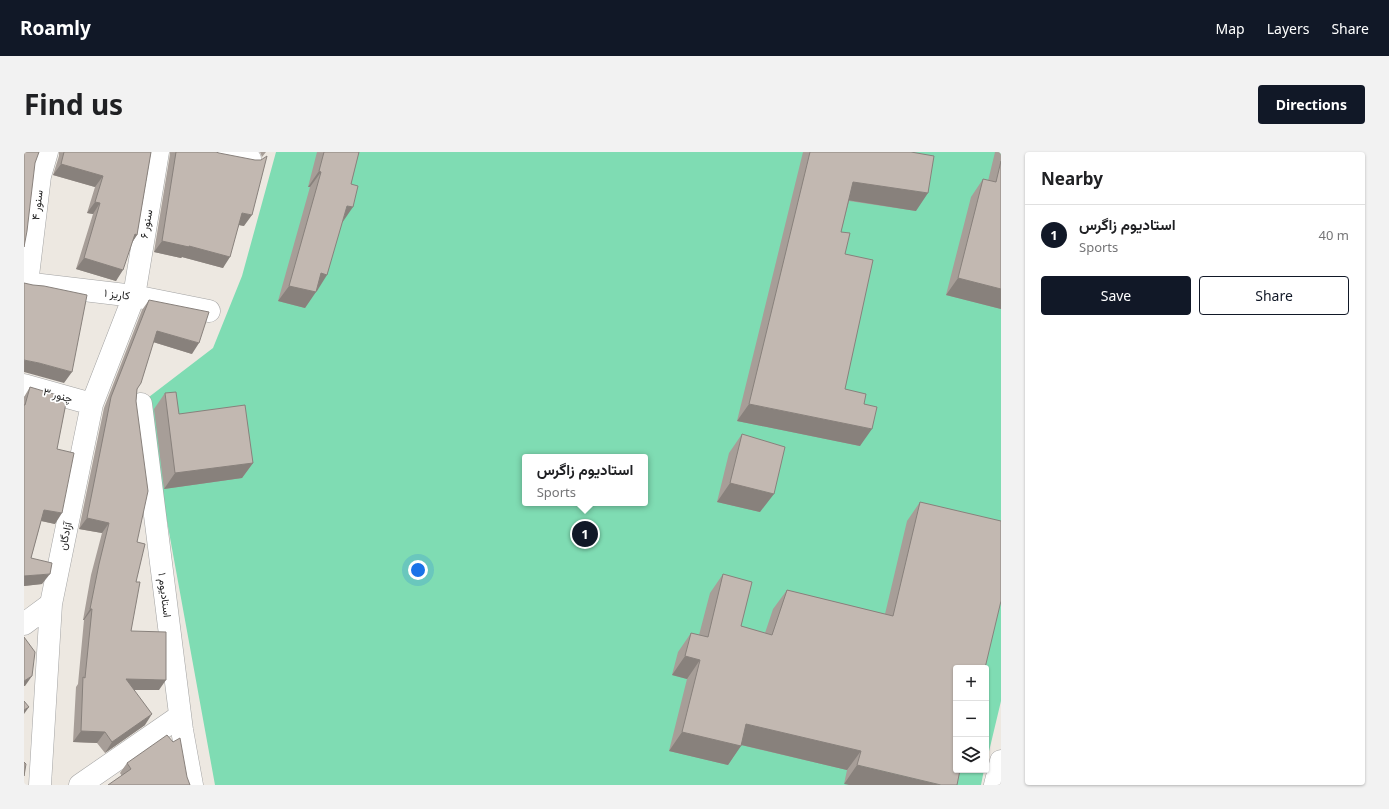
<!DOCTYPE html>
<meta charset="utf-8">
<style>
body{margin:0;font-family:"Noto Sans",Vazirmatn,sans-serif;background:#f2f2f2;color:#202124}
.controls{position:absolute;right:12px;bottom:12px;display:grid;overflow:hidden;border-radius:4px;box-shadow:0 1px 3px #0004}
.controls button{width:36px;height:36px;display:grid;place-items:center;padding:0;border:0;border-bottom:1px solid #e0e0e0;background:#fff;color:#202124;font:20px sans-serif}
.you{position:absolute;left:394px;top:418px;width:14px;height:14px;margin:-10px;border:3px solid #fff;border-radius:50%;background:#1a73e8;box-shadow:0 0 0 6px #1a73e833}
.badge{display:grid;place-items:center;width:26px;height:26px;border-radius:50%;background:#111827;color:#fff;font-size:13px;font-weight:700}
.pin{position:absolute;translate:-50% -50%;border:2px solid #fff;box-shadow:0 1px 4px #0006}
.popup{position:absolute;left:498px;top:302px;width:126px;height:52px;box-sizing:border-box;display:grid;place-content:center;border-radius:4px;background:#fff;filter:drop-shadow(0 1px 3px #0005);font-size:13px;white-space:nowrap;color:#757577}
.popup b{font-size:15px;color:#202124}
.popup::after{content:'';position:absolute;left:50%;top:100%;margin-left:-8px;border:8px solid transparent;border-top-color:#fff}
.list{margin:0;padding:0;list-style:none}
h2{display:flex;justify-content:space-between;align-items:center;height:52px;margin:0;padding:0 16px;font-size:17px}
h2 small{font-size:13px;font-weight:400;color:#757577}
.list li{display:grid;grid-template-columns:26px 1fr auto;gap:12px;align-items:center;box-sizing:border-box;height:60px;padding:0 16px;border-top:1px solid #e0e0e0}
.list b{display:block;font-size:15px;white-space:nowrap}
.list p{margin:0;font-size:13px;white-space:nowrap;color:#757577}
.list em{font-size:13px;font-style:normal;color:#757577}
.actions{display:flex;gap:8px;padding:12px 16px}
.actions a{flex:1;padding:9px 0;border:1px solid #111827;border-radius:4px;text-align:center;font-size:14px;color:#111827}
.actions .main{background:#111827;color:#fff}
.icon{flex:none;width:22px;height:22px;fill:none;stroke:currentColor;stroke-width:2;stroke-linecap:round;stroke-linejoin:round}
.map{position:relative;flex:none;width:977px;height:633px;overflow:hidden;border-radius:4px}
header{display:flex;align-items:center;gap:24px;box-sizing:border-box;height:56px;padding:0 20px;background:#111827;color:#fff}
header strong{font-size:19px}
nav{display:flex;gap:22px;margin-inline-start:auto;font-size:14px}
.intro{display:flex;align-items:center;justify-content:space-between;box-sizing:border-box;height:96px;padding:0 24px}
h1{margin:0;font-size:28px}
.button{padding:10px 18px;border-radius:4px;background:#111827;color:#fff;font-size:14px;font-weight:700}
main{display:flex;gap:24px;padding:0 24px}
aside{flex:1;background:#fff;border-radius:4px;box-shadow:0 1px 3px #0004}
.map>svg:first-child{display:block}
.pitch{fill:#7fdcb3;fill-rule:evenodd}
.lines{fill:none;stroke-linecap:round;stroke-linejoin:round}
.minor-casing{stroke:#a3a3a3;stroke-width:23}
.minor{stroke:#fff;stroke-width:22}
.wall{fill:#a79e98}
.shaded-wall{fill:#88817c}
.building{fill:#c2b8b1;stroke:#88817c}
.labels{text-anchor:middle;stroke-width:3.5;stroke-linejoin:round;paint-order:stroke}
.street-label{font-size:11px;fill:#1c1c1c;stroke:#fff}
</style>
<header>
<strong>Roamly</strong>
<nav><a>Map</a><a>Layers</a><a>Share</a></nav>
</header>
<div class="intro"><h1>Find us</h1><a class="button">Directions</a></div>
<main>
<div class="map">
<svg width="977" height="633" viewBox="0 0 977 633">
<rect width="100%" height="100%" fill="#ede8e1"/>
<!-- pitch -->
<path class="pitch" d="M252,0H977V549L962,612V516H932V618H960L957,633H191L121,248L189,196L218,124ZM501,305H621V351H501Z"/>
<g class="lines">
<!-- minor casing -->
<g class="minor-casing">
<path id="minor" d="M190,0L226,7
M0,131L110,144L185,159
M3,132L16,24L23,0
M0,233L68,252
M117,252L158,578L168,633
M0,472L27,452
M16,633L27,452L68,252L110,144L134,0
M56,633L156,564
M971,633L977,609"/>
</g>
<!-- minor -->
<use href="#minor" class="minor"/>
</g>
<!-- wall -->
<path class="wall" d="M35,0H127L113,83L108,90L92,129L52,117L69,62L63,61L71,35L29,23L35,4Z
M146,0H192L220,74L215,73L199,116L158,105L157,106L130,100L146,2Z
M236,0H242L238,5Z
M293,0H335L318,70L293,139H292L281,156L254,149L286,35H284Z
M779,0H887L892,59L825,49L817,80L821,102V237L840,252L836,294L713,269Z
M971,0H977V157L922,143L947,45L959,27L964,29Z
M125,148L168,202L129,190L113,238L112,249L113,390L112,430L107,479L135,538H110L121,573L81,601L73,591L49,590L52,535L54,532L60,468H59L67,423L78,381L55,377L80,256L118,158Z
M6,235L33,297L31,372L17,369L7,406L18,432L0,434V245Z
M141,241L155,262L229,311L218,326L140,337L130,257Z
M718,282L736,360L693,350L705,301Z
M896,350L977,449L820,632L823,618L717,593L704,613L645,599L663,527L648,523L654,500L667,481L675,483L686,441L699,422L717,474L741,481L749,457L763,438L861,462L883,369Z
M103,611L163,625L98,624L96,621Z"/>
<!-- shaded-wall -->
<path class="shaded-wall" d="M37,12L79,24L71,35L29,23Z
M295,19L297,20L286,35H284Z
M829,30L904,41L892,59L817,47Z
M71,50L76,51L69,62L63,61Z
M323,54L329,55L318,71Z
M218,61L228,63L220,74L210,72Z
M111,82L113,83L106,94Z
M138,89L165,94L206,105L199,116L158,105L157,106L130,100Z
M60,106L99,118L92,129L52,117Z
M297,121L303,123L293,139L286,137Z
M934,126L977,137V157L922,143Z
M265,134L292,140L281,156L254,149Z
M133,179L175,191L168,202L126,189Z
M0,208L15,211L48,220L40,231L0,220Z
M725,252L848,277L836,294L713,269Z
M229,311L218,326L140,337L151,321Z
M706,331L750,342L736,360L693,350Z
M20,358L38,361L31,372L13,368Z
M63,366L85,371L78,381L55,377Z
M26,422L18,432L0,434V424Z
M66,457H68L60,468H59Z
M661,504L676,508L663,527L648,523Z
M8,524L1,534H0V529Z
M102,527L142,528L135,538H94Z
M5,555L0,562V558Z
M128,562L121,573L81,601L88,590Z
M722,572L837,599L823,618L709,591Z
M57,579L81,580L73,591L49,590Z
M658,580L717,594L704,613L645,599Z
M833,613L917,633H825L820,632Z"/>
<!-- building -->
<path class="building" d="M0,0H15L11,11L3,79L0,95Z
M40,0H127L113,83L111,82L99,118L60,106L76,51L71,50L79,24L37,12Z
M152,0H192L195,1L231,8H237L243,4L228,63L218,61L206,105L165,94V95L138,89Z
M300,0H335L327,32L334,34L329,55L323,54L303,123L297,121L292,140L265,134L297,20L295,19Z
M786,0H887L910,4L904,41L829,30L817,80L826,81L821,102L849,108L821,237L842,242L840,252L853,255L848,277L725,252Z
M977,9V137L934,126L959,27L972,30Z
M0,131L9,133L20,134L63,143L48,220L15,211L0,208Z
M125,148L185,160L175,191L133,179L117,231L113,237L112,249L124,339L113,390L121,392L112,430H116L107,479L142,480V528L102,527L128,562L88,590L81,580L57,579L59,525L61,526L68,457H66L75,412L85,371L63,366L87,245Z
M6,235L43,246L33,297L50,301L38,361L20,358L7,406L28,411L26,422L0,424V253H1Z
M152,240L155,262L221,253L229,311L151,321L141,241Z
M718,282L761,295L750,342L706,331Z
M896,350L977,369V449L961,516H932V618H936L933,633H917L833,613L837,599L722,572L717,594L658,580L676,508L661,504L667,481L684,485L699,422L728,430L717,474L748,483L763,438L869,464Z
M0,485L11,500L8,524L0,529Z
M0,549L5,555L0,558Z
M143,583L149,590L156,586L163,625L166,633H84L107,617L103,611Z
M0,610L2,612L0,624Z"/>
<g class="labels">
<!-- street labels -->
<g class="street-label">
<text transform="translate(13 53) rotate(-83)" y="4">سنور ۴</text>
<text transform="translate(122 72) rotate(-80)" y="4">سنور ۶</text>
<text transform="translate(93 142) rotate(7)" y="4">کاریز ۱</text>
<text transform="translate(34 243) rotate(15)" y="4">چنور ۳</text>
<text transform="translate(41 384) rotate(-78)" y="4">آزادگان</text>
<text transform="translate(141 443) rotate(83)" y="4">استادیوم ۱</text>
</g>
</g>
</svg>
<div class="controls">
<button>+</button>
<button>−</button>
<button><svg class="icon" aria-label="layers" viewBox="0 0 24 24"><path d="M12 4l9 5-9 5-9-5zM3 14l9 5 9-5"/></svg></button>
</div>
<div class="you"></div>
<div class="pin badge" style="left:561px;top:382px">1</div>
<div class="popup"><b>استادیوم زاگرس</b>Sports</div>
</div>
<aside>
<h2>Nearby<small></small></h2>
<ul class="list">
<li><span class="badge">1</span><div><b>استادیوم زاگرس</b><p>Sports</p></div><em>40 m</em></li>
</ul>
<div class="actions"><a class="main">Save</a><a>Share</a></div>
</aside>
</main>
